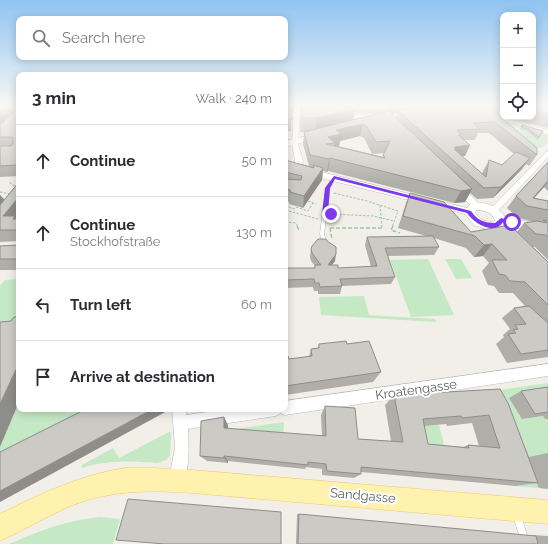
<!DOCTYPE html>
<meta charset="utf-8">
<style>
body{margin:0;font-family:Raleway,sans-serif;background:#f2f2f3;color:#2b2b33}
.controls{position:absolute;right:12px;top:12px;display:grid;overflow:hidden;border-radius:8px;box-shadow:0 2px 10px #0003}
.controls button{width:36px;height:36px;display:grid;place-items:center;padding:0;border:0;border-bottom:1px solid #e1e1e2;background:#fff;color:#2b2b33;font:20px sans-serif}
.stop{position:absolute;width:12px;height:12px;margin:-9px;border:3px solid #7c3aed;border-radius:50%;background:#fff}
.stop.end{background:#7c3aed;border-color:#fff;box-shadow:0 1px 4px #0008}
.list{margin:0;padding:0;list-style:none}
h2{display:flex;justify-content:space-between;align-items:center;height:52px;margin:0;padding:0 16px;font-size:17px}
h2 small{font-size:13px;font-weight:400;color:#7c7c81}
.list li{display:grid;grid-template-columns:26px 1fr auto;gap:12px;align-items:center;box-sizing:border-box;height:72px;padding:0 16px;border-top:1px solid #e1e1e2}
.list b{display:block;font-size:15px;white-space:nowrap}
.list p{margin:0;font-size:13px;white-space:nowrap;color:#7c7c81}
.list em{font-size:13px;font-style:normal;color:#7c7c81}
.icon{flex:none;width:22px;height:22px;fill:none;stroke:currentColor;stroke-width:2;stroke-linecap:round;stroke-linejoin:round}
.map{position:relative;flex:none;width:548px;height:544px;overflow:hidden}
.search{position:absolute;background:#fff;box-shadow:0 2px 10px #0003;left:16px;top:16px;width:272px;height:44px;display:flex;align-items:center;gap:10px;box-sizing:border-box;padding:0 14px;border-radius:8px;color:#7c7c81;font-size:15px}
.panel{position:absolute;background:#fff;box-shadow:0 2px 10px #0003;left:16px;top:72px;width:272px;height:340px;border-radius:8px}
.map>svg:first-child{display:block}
.green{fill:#c5e8c5}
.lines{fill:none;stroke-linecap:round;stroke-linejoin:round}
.lane-casing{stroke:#b5b8bc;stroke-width:1}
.street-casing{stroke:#b5b8bc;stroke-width:1}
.secondary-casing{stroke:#b6babf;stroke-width:1}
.primary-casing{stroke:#f2c960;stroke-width:1}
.path-far1{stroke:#9cc7a9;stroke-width:1;stroke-dasharray:2.5 1.5;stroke-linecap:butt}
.path{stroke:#9cc7a9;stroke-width:1.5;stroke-dasharray:4 2;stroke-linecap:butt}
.lane{fill:#fff;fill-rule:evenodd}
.street{fill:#fff;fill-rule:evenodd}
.secondary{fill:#fff;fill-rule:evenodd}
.primary{fill:#fff2af;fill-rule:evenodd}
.wall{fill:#afaea9;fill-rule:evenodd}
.shaded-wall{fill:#8f8d8a}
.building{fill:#cccac5;stroke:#8f8d8a;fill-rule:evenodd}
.route{fill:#7c3aed}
.labels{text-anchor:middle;stroke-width:4;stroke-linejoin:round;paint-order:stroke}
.near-street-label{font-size:13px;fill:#5f6368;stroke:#fff}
</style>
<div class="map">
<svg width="548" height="544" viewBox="0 0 548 544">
<rect width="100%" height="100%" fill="#f1efe8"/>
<!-- green -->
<path class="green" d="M511,127L540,135L542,133L548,135V141L541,148H537Z
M428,259L454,315L411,317L390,260Z
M445,259H461L472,278L456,279Z
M19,279V331L0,335V286L5,280Z
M364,296L369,315L435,319L436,322L321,315L319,297Z
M548,383V391L522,419L543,416L545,419H548V460L539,488L515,486L504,451L493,391Z
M19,402V409H109L0,464V447Z
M284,422L283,440L228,430Z
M439,425L446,453L415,450L411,426Z
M169,432H171L170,455L166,460L158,463C131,461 107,460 82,468V465L113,448L119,458Z
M100,517L120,519L113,544H9C39,531 67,520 100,517Z"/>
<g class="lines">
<!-- lane casing -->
<g class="lane-casing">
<path id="lane" d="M333,177H334L336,178L330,188L324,234L326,241L324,243L322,241L320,234L326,188Z
M517,512L520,513L530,544H522L513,516L514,513Z"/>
</g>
<!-- street casing -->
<g class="street-casing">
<path id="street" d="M294,107H300L298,144L303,161L299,170H296L292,168L295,161L292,144Z
M491,114L548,130V134L489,117V115Z
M548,151V157L497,212H491L490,210L491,208L546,152Z
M455,185H461L479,204L480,206L479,208H473L455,189Z
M548,364V376L285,415L281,413L276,416L188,429C189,447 190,468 182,485L177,488L172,485L169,480L175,447L172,409H186V415L229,409H285V401Z"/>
</g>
<!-- secondary casing -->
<g class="secondary-casing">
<path id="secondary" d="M285,112L383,116L387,118L383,120L285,116Z
M320,133H323L324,135L323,137L285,147V141Z
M285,163L467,208C476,196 499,206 505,217L548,226V234L505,225L496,229H486L474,225L465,214L285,169ZM476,210C484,210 493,212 495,221C486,223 479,220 475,212Z"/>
</g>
<!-- primary casing -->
<g class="primary-casing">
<path id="primary" d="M125,468H153L192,470L548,500V524L192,493C148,490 106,490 66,508C43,518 23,531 0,541V514C40,494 80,475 125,468Z"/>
</g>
<!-- path-far1 -->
<path class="path-far1" d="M522,137H534
M10,182L12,185L19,186
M0,192L11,194
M334,193L367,201L398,211L392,227
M308,201L316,204
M380,205L382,227
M285,206L295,209
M296,207L308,211L313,203
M285,210L318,219
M331,214L373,216L394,221
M285,218L287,223L285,226
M285,222L296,223L298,227"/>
<!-- path -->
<path class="path" d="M297,226L299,230
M393,226L391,230L400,233
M330,228H382V226
M330,228L332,240"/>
<!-- lane -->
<use href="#lane" class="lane"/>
<!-- street -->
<use href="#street" class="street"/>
<!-- secondary -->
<use href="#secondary" class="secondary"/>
<!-- primary -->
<use href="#primary" class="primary"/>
</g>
<!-- wall -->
<path class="wall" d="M0,107H19V176L0,177Z
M285,107H294L292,111L291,131H285Z
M301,107H503V117L499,115L537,155L529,166L526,164L522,169L493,198L477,199L470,193L465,202L454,203L328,171L327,172L323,171L322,180L303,208L289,204V202L285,201V160L309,166L303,144L304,132H300ZM354,113L380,114L353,120ZM397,113L396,118L392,114ZM478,133H489L514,154L502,165L489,160L483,171L482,174L462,156H465L470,145L464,140H475ZM360,136L364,138L372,154L384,153L383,157L338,146H339L340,141Z
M533,107H548V128L505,117H533Z
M522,125L543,131L538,140L527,131L520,129Z
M548,162V191L544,187L534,198L548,201V260L535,247H533L548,262V357L507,363L496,344L504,337L503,335L510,329L502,318L514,308L525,306L513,293H499L494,286L488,285L482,271L489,263L483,256L474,257L466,248L434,238L439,247L434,255L387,256L395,277L391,284L342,286L340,294H318V291H314L313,287L285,288V268H314L315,266L311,261L310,257L311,249L335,261L332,265L338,268L371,267L365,245L367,237L426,236L398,228L405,206L410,193L471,232H517L524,223L534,222L518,218L507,208L516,196Z
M19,182V241L0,242V195L4,200Z
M19,245V270H0V246Z
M319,344H347L381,372L373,382L285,395V356L289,359L309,357L311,349L318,348Z
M548,387V419H545L543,416L522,419L509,398L521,391Z
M500,389L529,457L548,453V489L539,488L537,483L515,486L361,472V474L354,478L322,475V469L306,467L305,469L228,461V463L207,461L200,456L228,425V429L322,436L321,415L325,406L358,439L391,441L385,405L394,395ZM472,423L479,446L468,445L463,447L428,444L424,426L446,424L447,426Z
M297,514H299L533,536V535L548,536V544H296Z"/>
<!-- shaded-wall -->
<path class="shaded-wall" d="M6,107H10L15,114L0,129V112Z
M387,107H433L398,111L397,113L385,116Z
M355,109L352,123L315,132L316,118Z
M363,124L360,136L340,141L339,146L334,147L335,143L328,137L336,130Z
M470,145L465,156L451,158L454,147Z
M330,158L328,171L327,172L329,159Z
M530,158L522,169L493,198L501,187Z
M323,168L322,180L303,208L304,196Z
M548,181L544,187L527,206L533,198Z
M472,189L465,202L454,203L461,191Z
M0,195L6,201L0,205Z
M19,197V220L3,216Z
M492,244L483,256L474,257L484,245Z
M336,254L335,261L326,272L328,265Z
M19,363V402L0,447V404Z
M153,409H169V410L0,502V491Z
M224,417L228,425V436L224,428Z
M224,456L228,461V463L224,458Z"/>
<!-- building -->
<path class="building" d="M0,107H6L0,112Z
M14,107H19V165L0,166V146H11L13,144V137H0V125L14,112Z
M285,107H292V120H285Z
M302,107H351L355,109L316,118H301Z
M418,107H484L491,109L537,148V155L495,122L473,123L480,129L457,130L461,135H458L470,145L454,147L456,149H454L486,177L489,160L502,165L516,152L530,158L501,187L484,188L398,111Z
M533,107H548V114L533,111Z
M389,111L472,189L461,191L330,158L329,159L310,155L304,132ZM363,124L367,127L376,142L390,141L383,155L385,158L326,144L335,143L328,137L341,134L336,130Z
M522,125L543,131L539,137L529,129L521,127Z
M285,160L314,168L313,165L323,168L304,196L290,192V190L285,189V179L301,180L302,176L285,172Z
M548,162V181L533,198L548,201V210L527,206L516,196Z
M19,182V197L3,216H15L13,219H19V230H0V205Z
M410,193L444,202L471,232L510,225L548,262V305L525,282L510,281L505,275L499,274L492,260H507L492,244L484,245L475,236L403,216Z
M543,220L548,221V237L546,235L536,234L524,223L537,221L547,223Z
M433,236L439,247L385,248L395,277L340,279L342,286L320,287L319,283H315L314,279L285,280V268H315V265H321L312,253L311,249L312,246L318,239H326L327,241L336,247V254L328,265H338V268L377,266L367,237Z
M19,245V259H0V246Z
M529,306L548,323V350L521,354L508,334L516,333L513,330L518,329L515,325L526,324L514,308Z
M14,317H19V363L0,404V322L11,321Z
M346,341L347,344L369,341L381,372L285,386V356H288L289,359L312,356L311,349L319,348V344Z
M548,387V412L535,414L521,391Z
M500,389L508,403L538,483L361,467V474L327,471L326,464L308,462V465L224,456V458L200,456L201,421L224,417V428L326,436L325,406L355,408L358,439L403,442L394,395ZM489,415L500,448L468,445L469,448L428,444L423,419L461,416L462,418Z
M86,409H153L0,491V452Z
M128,499L281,512V544H165L116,540Z
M299,514L536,536L538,544H298Z"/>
<!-- sky -->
<linearGradient id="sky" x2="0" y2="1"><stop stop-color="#8fc3f1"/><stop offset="0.58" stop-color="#f9f8f5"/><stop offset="1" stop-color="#f9f8f5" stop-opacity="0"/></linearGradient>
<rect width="548" height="183" fill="url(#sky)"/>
<!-- route -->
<path class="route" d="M334,176L471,211C477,220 484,223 495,223L501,218L515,222L512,224L503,222C495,236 473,223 467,213L335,179L330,188L328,212L334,214C331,217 324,217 322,214L325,188Z"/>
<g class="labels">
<!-- near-street labels -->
<g class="near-street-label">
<text transform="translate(416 389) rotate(-8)" y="5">Kroatengasse</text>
<text transform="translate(363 495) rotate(5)" y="5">Sandgasse</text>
</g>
</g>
</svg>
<div class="controls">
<button>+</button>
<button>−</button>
<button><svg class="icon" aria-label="locate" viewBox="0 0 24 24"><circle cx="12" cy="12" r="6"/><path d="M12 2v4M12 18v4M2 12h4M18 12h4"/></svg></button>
</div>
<div class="stop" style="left:512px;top:222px"></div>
<div class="stop end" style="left:331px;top:214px"></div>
<div class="search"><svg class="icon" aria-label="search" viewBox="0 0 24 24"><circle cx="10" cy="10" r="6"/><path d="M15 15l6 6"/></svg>Search here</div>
<section class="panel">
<h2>3 min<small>Walk · 240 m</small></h2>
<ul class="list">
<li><svg class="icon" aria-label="ahead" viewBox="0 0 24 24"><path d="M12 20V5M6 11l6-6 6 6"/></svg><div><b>Continue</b></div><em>50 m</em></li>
<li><svg class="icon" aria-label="ahead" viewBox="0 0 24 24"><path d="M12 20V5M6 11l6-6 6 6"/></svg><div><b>Continue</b><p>Stockhofstraße</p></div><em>130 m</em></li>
<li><svg class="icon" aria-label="left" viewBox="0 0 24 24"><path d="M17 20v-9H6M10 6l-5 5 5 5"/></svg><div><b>Turn left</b></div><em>60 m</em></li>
<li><svg class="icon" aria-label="arrive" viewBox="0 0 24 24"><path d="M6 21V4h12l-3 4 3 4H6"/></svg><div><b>Arrive at destination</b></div></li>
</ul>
</section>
</div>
